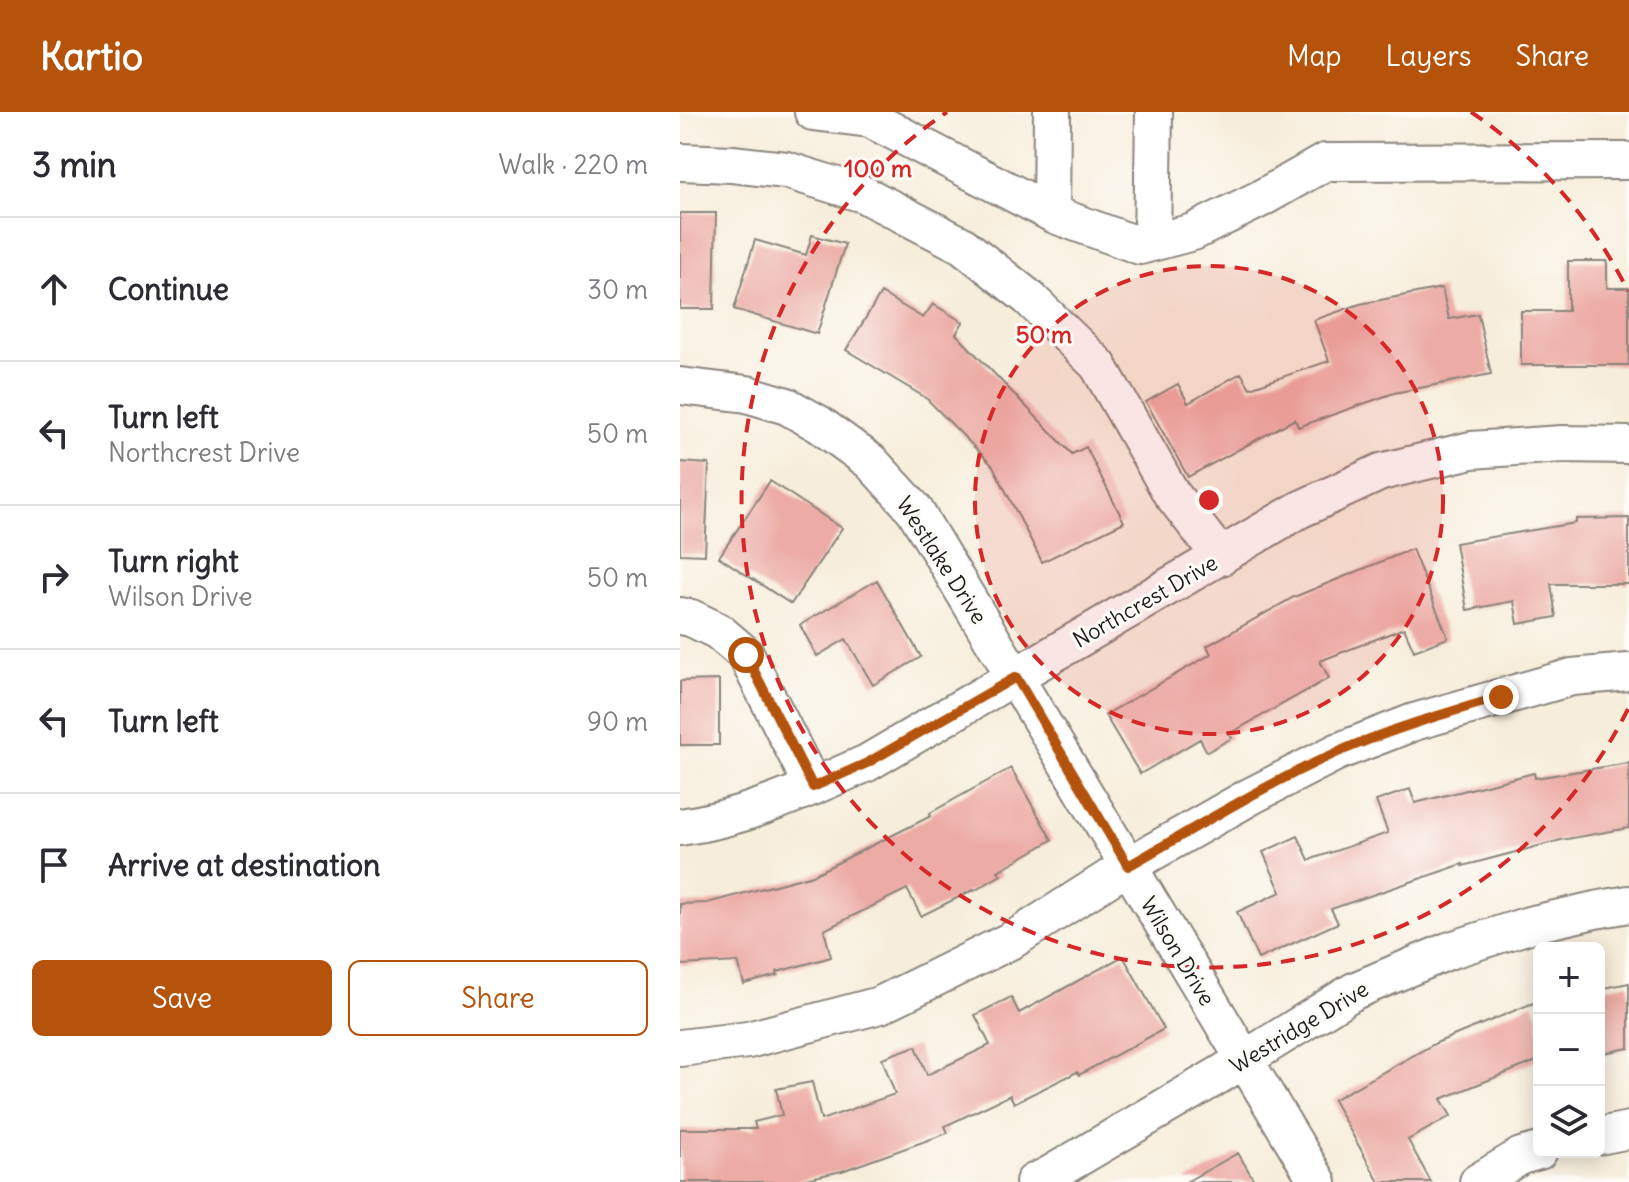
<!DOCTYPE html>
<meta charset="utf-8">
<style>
body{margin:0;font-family:Delius,sans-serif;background:#f7f7f7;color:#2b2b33}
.controls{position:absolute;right:24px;bottom:24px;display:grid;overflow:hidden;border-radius:12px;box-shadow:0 4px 20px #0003}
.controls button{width:72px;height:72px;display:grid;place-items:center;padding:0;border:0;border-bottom:2px solid #e1e1e2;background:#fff;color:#2b2b33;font:40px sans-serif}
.stop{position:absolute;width:24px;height:24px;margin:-18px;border:6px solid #b45309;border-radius:50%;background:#fff}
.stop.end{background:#b45309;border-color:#fff;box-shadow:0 2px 8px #0008}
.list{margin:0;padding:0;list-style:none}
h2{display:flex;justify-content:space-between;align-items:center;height:104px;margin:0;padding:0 32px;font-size:34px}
h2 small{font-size:26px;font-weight:400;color:#7c7c81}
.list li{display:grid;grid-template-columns:52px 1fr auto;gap:24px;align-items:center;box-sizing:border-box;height:144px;padding:0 32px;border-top:2px solid #e1e1e2}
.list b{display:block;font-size:30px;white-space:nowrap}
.list p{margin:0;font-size:26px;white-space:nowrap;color:#7c7c81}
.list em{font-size:26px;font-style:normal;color:#7c7c81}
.actions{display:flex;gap:16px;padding:24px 32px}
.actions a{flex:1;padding:18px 0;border:2px solid #b45309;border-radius:12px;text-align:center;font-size:28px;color:#b45309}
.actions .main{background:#b45309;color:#fff}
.icon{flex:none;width:44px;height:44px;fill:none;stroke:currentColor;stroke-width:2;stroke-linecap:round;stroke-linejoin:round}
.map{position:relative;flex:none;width:949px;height:1070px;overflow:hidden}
header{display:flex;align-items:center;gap:48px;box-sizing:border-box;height:112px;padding:0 40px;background:#b45309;color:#fff}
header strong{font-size:38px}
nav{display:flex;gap:44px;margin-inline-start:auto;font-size:28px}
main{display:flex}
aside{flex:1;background:#fff}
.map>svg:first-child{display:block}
.building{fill:#ecaba4}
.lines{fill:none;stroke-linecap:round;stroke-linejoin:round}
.minor-casing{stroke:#8a847c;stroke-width:40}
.minor{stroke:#fff;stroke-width:36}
.route{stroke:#b45309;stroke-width:10}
.ring{fill:none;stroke:#d62828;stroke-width:4;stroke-dasharray:14 10}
.labels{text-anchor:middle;stroke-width:6;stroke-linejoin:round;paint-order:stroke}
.street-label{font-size:22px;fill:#1c1c1c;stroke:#fdfcf7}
.centre{fill:#d62828;stroke:#fdfcf7;stroke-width:4}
.ring-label{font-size:24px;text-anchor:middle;font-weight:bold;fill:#d62828;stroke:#fdfcf7;stroke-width:6;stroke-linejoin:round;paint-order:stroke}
</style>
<header>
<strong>Kartio</strong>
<nav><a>Map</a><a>Layers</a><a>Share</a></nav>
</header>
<main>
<aside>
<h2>3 min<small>Walk · 220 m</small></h2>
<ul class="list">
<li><svg class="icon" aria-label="ahead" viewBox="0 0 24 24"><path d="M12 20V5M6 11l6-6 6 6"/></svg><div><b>Continue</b></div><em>30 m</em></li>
<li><svg class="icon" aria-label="left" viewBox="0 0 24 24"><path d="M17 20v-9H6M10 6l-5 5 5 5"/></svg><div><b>Turn left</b><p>Northcrest Drive</p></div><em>50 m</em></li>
<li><svg class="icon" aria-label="right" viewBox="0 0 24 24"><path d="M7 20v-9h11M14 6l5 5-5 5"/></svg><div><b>Turn right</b><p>Wilson Drive</p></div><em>50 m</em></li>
<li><svg class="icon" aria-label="left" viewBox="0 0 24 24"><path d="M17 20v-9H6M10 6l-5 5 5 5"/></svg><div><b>Turn left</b></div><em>90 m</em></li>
<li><svg class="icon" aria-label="arrive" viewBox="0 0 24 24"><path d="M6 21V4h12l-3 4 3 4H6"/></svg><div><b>Arrive at destination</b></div></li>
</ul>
<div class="actions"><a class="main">Save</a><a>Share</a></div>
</aside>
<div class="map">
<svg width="949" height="1070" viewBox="0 0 949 1070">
<rect width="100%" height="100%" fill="#fdfcf7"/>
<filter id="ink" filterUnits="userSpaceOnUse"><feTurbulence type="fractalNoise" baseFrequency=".0125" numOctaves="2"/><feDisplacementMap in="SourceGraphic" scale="16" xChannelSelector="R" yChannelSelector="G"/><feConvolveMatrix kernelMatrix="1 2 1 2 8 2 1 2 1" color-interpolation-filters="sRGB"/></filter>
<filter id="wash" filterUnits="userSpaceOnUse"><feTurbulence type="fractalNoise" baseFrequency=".006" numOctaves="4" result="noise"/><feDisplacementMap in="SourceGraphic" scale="32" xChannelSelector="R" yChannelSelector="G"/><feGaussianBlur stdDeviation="1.8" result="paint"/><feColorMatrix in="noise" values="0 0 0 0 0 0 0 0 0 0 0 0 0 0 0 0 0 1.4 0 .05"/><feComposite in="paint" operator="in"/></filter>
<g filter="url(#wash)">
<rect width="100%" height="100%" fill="#f7eddb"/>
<g id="blocks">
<!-- building -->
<path class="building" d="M0,101H36L34,197H0Z
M132,123L165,132L137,222L54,197L75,128L126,143Z
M888,149H927V176H949V253H841V199H888Z
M762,176L769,207L798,202L811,262L714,281L618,315L615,307L508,365L466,290L498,272L508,291L561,261L570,276L649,249L634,208L680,192Z
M201,181L243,206L253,192L283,210L276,222L392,342L406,335L444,410L362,450L313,354L246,286L166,238Z
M0,350L29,352L25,443L0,442Z
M90,369L162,416L111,492L39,445Z
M949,406V472H871L876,505L838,512L834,489L787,498L775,431L896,411V407Z
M732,437L768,526L734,539L724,516L640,549L649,566L549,622L552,626L527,640L520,627L460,662L425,603L531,542L527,534L614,485Z
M197,468L241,545L193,573L166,527L137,544L120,513Z
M39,568V633H0V569Z
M949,651V716L881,728L783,754V752L651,797L658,811L578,847L557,800L601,780L583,740L618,724L629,748L708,721L696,689L730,677L735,691L854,661L855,666Z
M331,656L372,728L318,759L321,763L294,779L293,778L241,804L227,777L144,818L151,845L97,860L98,863L64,872L58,850L0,853V792L27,791L133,763L251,704L250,701Z
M443,844L484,917L399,963L397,960L334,991L330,983L265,1014L268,1021L162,1059L112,1070H0V1017H76L74,1010L102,1003L96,977L132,970L141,1008L215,982L202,946L236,934L247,963L310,933L295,903L331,885L339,901Z
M949,871V936L919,942V877Z
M853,891L859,905V948L761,987L771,1004L728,1028L751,1070H699L653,988L756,931Z
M558,1041L575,1070H506Z"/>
</g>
</g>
<g filter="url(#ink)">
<use href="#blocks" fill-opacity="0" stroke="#8a847c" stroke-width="2"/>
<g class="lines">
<!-- minor casing -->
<g class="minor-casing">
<path id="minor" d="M133,0L190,7L375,103L460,134L513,120L580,87L645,50L949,49
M0,50L52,52L106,58L183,82L282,133L349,186L418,253L491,381L541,445
M371,101L372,0
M472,131L474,0
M0,274L67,282L107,294L139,312L191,350L234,397L638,1070
M0,504L11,506L38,519L66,543L133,675
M0,715C66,706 126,678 187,651L619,398L701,360L791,338L882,332L949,333
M0,936L68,928L200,893L334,827L448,754L571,684L657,640L734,610L892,565L949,560
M919,1024L949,1018
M354,1070L369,1063L541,962L674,879L768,839L849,813L915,798L949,792
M798,1070L841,1044L859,1039"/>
</g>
<!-- minor -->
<use href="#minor" class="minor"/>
</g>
</g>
<g class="lines" filter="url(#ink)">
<!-- route -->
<path class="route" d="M66,543L133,675L187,651L336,565L448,754C517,715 586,672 658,640C711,617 766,601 821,585"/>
</g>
<!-- distance rings -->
<circle cx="529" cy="388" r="234" fill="#d62828" fill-opacity=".12"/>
<g class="ring">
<circle cx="529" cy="388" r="234"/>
<path d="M948 597A468 468 0 1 1 267 0M791 0A468 468 0 0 1 948 179"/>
</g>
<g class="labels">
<!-- street labels -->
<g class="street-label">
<text transform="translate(262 448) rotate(57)" y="8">Westlake Drive</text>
<text transform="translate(465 489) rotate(-30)" y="8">Northcrest Drive</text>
<text transform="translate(498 839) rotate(59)" y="8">Wilson Drive</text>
<text transform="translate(619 915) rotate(-31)" y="8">Westridge Drive</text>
</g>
</g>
<circle cx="529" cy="388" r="12" class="centre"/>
<g class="ring-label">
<text x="198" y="65">100 m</text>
<text x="364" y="231">50 m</text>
</g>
</svg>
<div class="controls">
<button>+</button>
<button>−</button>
<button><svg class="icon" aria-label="layers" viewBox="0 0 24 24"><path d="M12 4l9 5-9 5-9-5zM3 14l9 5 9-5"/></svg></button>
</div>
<div class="stop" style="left:66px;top:543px"></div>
<div class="stop end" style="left:821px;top:585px"></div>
</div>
</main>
